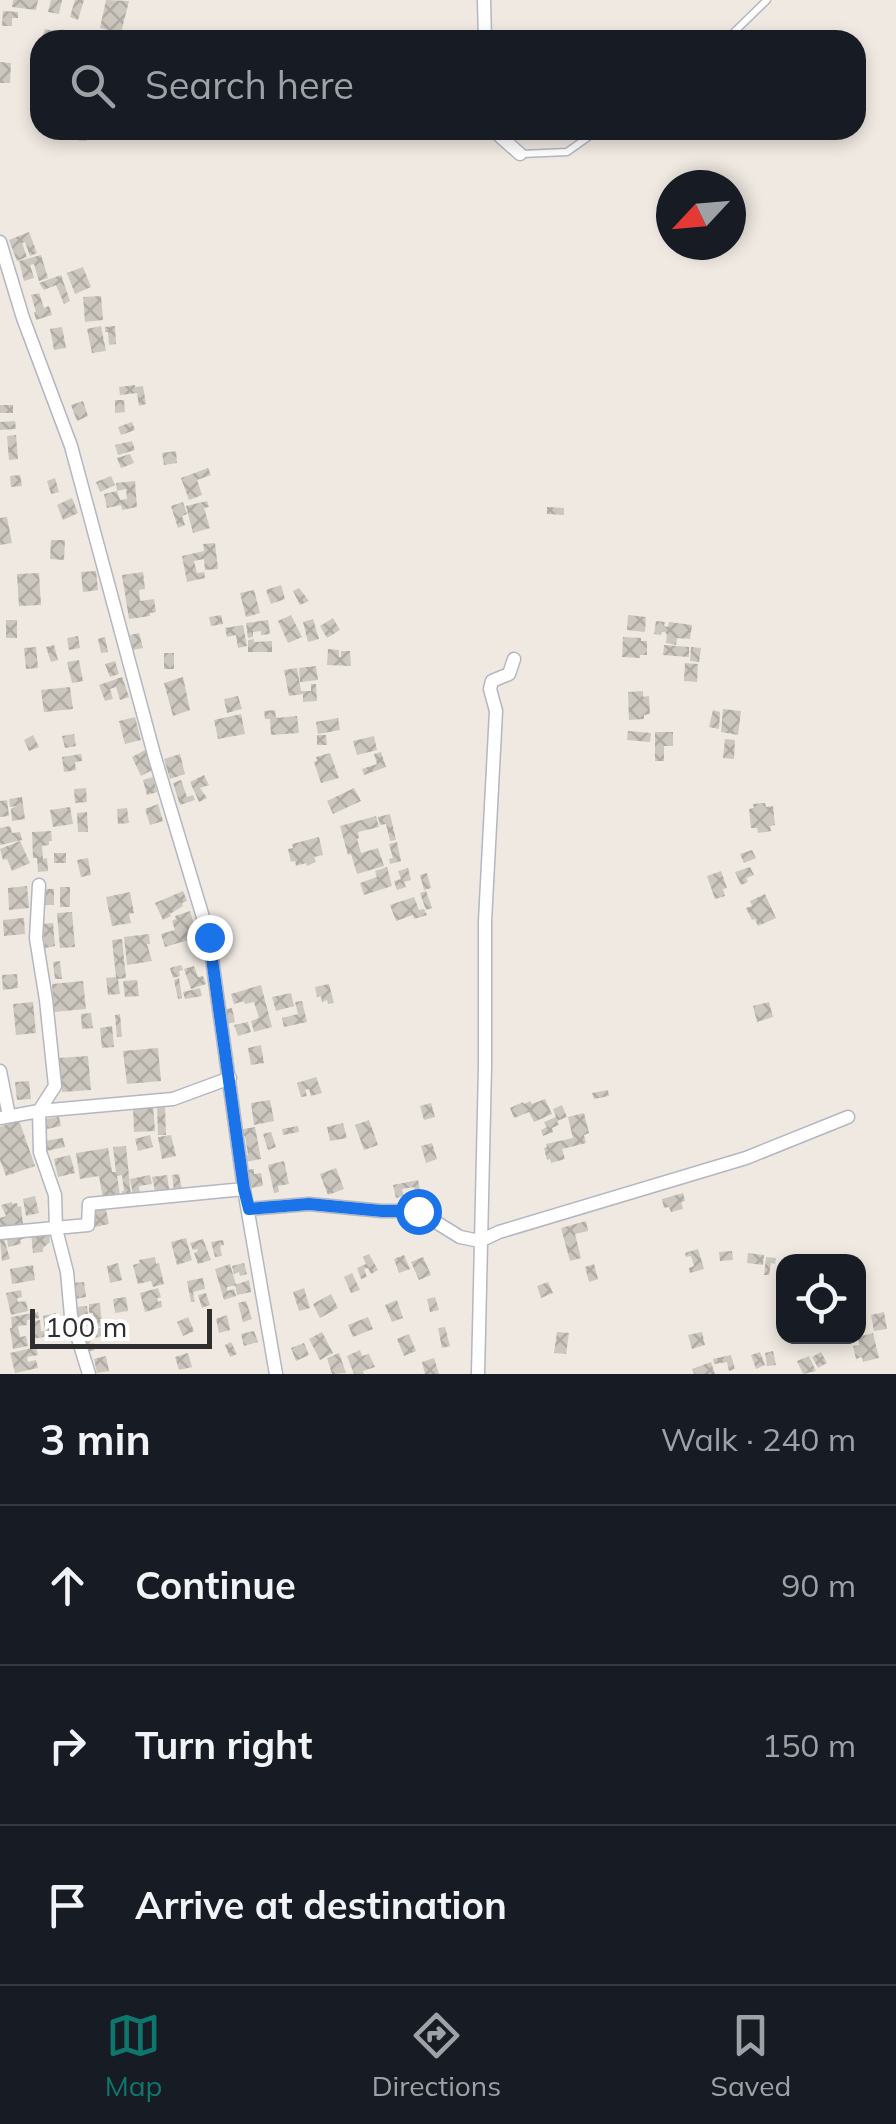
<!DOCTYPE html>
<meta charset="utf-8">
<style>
body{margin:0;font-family:Mulish,sans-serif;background:#242831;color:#f1f3f6}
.controls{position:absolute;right:30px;bottom:30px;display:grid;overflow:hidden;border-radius:20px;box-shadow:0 5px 15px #0003}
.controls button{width:90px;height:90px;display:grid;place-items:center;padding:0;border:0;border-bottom:2px solid #363941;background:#171b24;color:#f1f3f6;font:50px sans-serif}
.compass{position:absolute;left:656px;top:170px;width:90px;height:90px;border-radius:50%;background:#171b24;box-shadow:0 5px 15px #0003;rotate:244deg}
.scale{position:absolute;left:30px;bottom:25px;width:182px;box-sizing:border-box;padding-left:10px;border:5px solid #2e2e2e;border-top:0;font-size:28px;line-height:35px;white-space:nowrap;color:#2e2e2e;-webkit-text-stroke:8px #fff;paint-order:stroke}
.stop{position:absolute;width:30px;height:30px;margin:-22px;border:8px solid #1a73e8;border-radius:50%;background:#fff}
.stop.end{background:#1a73e8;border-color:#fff;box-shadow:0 2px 10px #0008}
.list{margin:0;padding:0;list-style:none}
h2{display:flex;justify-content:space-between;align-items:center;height:130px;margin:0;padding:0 40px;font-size:42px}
h2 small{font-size:32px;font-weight:400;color:#9ea1a6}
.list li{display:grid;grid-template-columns:65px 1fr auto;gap:30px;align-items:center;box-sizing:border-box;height:160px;padding:0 40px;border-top:2px solid #363941}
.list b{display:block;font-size:38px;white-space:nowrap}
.list em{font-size:32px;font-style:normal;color:#9ea1a6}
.icon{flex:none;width:55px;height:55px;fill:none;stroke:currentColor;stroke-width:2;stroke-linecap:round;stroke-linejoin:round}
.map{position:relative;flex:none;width:896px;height:1374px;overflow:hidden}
.search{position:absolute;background:#171b24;box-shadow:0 5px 15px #0003;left:30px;right:30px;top:30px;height:110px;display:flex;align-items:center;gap:25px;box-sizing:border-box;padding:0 35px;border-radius:30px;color:#9ea1a6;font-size:38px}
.sheet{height:610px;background:#171b24}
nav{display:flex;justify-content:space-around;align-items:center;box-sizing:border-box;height:140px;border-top:2px solid #363941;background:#171b24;font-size:28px;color:#9ea1a6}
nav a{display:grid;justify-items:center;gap:5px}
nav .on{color:#0f766e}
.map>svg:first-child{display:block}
.building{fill:url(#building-cross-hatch)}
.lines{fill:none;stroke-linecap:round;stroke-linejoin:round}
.service-casing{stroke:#b4b7c1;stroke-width:9}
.minor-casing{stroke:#b4b7c1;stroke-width:15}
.service{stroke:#fff;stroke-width:6}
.minor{stroke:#fff;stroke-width:12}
.route{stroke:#1a73e8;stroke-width:12}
</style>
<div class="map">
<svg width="896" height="1374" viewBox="0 0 896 1374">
<defs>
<pattern id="building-cross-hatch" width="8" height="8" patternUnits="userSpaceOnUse" patternTransform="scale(2.5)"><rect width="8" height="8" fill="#cbc7bf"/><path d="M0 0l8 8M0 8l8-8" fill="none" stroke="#afaba4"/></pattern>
</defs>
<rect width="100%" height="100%" fill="#efe9e1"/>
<!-- building -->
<path class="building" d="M13,0H38L36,10L12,7Z
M51,0H62L59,14L48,12Z
M75,0H84L78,20L70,17Z
M106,0L129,1L121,33L100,28Z
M3,11L18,12V18H12V26H2Z
M45,29L54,31L52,40H41Z
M61,29L76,33L74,40H58Z
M0,62L11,63L10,83H0Z
M35,62L40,63V84L32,82Z
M76,130H87V141L76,140Z
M29,232L37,253L30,256L25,242L22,243L27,257L17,261L9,240Z
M41,255L48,278L39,281L34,264L30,265L34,278L24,281L19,261Z
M83,267L91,287L75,294L67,273Z
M61,275L70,301L64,304L56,285L44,290L39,283Z
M39,293L44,308L49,306L52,315L36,320L34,312H36L31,295Z
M101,296L103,320L85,322L83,297Z
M101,326L106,351L92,353L87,329Z
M115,326L116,344L109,345L108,332H105V327Z
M62,327L66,348L54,350L50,329Z
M135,385V387L143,386L146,404L139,406L137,393L120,395L119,387Z
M115,400H124L125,412L115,413Z
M83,401L88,416L77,421L71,405Z
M0,405H13V413H0Z
M15,421L16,429L0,430V422Z
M132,422L135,430L121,435L118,427Z
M16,435L18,459L9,460L7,436Z
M132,441L135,450L118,455L115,445Z
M176,451L177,463L164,465L162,453Z
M130,454L134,463L121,468L117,458Z
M208,468L211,475L197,480L202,495L189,500L181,478Z
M20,475L22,486L11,487L10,476Z
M111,476L115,485L100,492L96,482Z
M55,478L59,492L51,494L47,481Z
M135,481L137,507L122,510L121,505L107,508L104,494L117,491L120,500L127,499L126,489L117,491L116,483Z
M72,498L78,513L63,520L57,505Z
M207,501L209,507L204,508L210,528L193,533L186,506Z
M183,502L187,514L182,516L185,525L178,528L171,506Z
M547,507L564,508V515L547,514Z
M7,517L12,543L0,545V518Z
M51,540H65L64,560L50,559Z
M215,543L218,569L205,570L204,559L194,561L197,573L204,572L205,578L187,582L182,556L204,551L203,544Z
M96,571L98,590L83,592L81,572Z
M143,572L145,589L139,590L140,601L154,599L156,612L150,613V616L129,619L122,575Z
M39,573L41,605L19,606L17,574Z
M281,585L285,599L271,604L266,590Z
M299,588L309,601L300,605L293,591Z
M254,590L260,613L246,617L240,593Z
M221,615L223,624L211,626L209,617Z
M291,615L302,637L288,643L278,621Z
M628,615L646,617L645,632L627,630Z
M333,618L340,630L327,638L320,626Z
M313,619L319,639L308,642L303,622Z
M6,620H17V638H6Z
M268,620L270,634L261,635V631L253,632V637L248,638L246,623Z
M656,621L665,622L664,626L668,627L669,622L692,625L690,639L677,638L676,645L666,643L667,635L665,632H662L661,635L654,634Z
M243,625L247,646L238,648L236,635L227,637L225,628Z
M139,633L143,648L133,650L130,635Z
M78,636L80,648L69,650L67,638Z
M105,637L108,652L101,653L98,639Z
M623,637L641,638V641H647V655H640V658L622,657Z
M254,639V642L272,641V652H248V640Z
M54,645L58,660L51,662L46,647Z
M664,645L689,647V657L663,655Z
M36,647L38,668L26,669L24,648Z
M691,647L701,648L699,662L690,661Z
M328,649L339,650V657H341V651H350L351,666L327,665Z
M164,653H174V669H164Z
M79,660L83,681L72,683L67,662Z
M115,661L119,674L110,677L105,664Z
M685,663L698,664L697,682L684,681Z
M316,666L318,680L300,682L299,668Z
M297,668L301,691H311V684H316L317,701L303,702V694L289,696L284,670Z
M122,677L129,697L120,700L116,687L110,689L113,699L105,701L99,685Z
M183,677L190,710L173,716L164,683Z
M70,687L73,709L44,712L41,690Z
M643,691V697L649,696L650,714L644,715V719L629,720L628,692Z
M238,696L242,709L227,713L224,699Z
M723,709L741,711L738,735L721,732Z
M275,710L276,718L297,716L299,733L271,735L270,719H265L264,711Z
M713,710L720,712L719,729L709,727Z
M241,714L245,734L218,739L214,720Z
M135,717L141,740L125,744L119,721Z
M338,718L340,730L318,734L316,722Z
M628,731L651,733L650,742L627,740Z
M655,732H673V746H664V761H655Z
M74,734L76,746L65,748L62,736Z
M33,735L39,747L29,751L24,740Z
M317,735H326L327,745H317Z
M374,736L377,750L357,755L353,741Z
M725,739L735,740L734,759L723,758Z
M145,750L154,769L141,776L132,757Z
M381,752L386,767L364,775L362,769L377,764L374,754Z
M330,753L339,778L321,783L314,762L317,761L316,757Z
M81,754L82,761L75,762L76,770L64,772L62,757Z
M180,754L185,774L170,779L164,759Z
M204,775L209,785L200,788L207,798L199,802L190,782Z
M153,777L157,792L147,795L143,780Z
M181,780L187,797L193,795L195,800L180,805L173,783Z
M86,788L87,802L75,803L74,789Z
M354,788L361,801L333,814L327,801Z
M22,797L25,819L12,821L11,809L17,806L10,807L9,799Z
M7,800L9,816L0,817V801Z
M765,803L766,807L773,806L775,825L770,826L771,831L758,833L757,828H751L749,809L754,808L753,804Z
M158,804L163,821L150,825L145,809Z
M70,807L73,824L53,827L50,810Z
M127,808L129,823L118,824L117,809Z
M87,812L88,832H78L77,813Z
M390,814L396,840L390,841L386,824L380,825L378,817Z
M376,816L379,827L358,832L359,838L357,839L361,853L378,848L384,866L357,874L351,854L348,855L340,826Z
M10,826L12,833L20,832L22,840L0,845V828Z
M51,831L52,841H49V845L42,846L43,859L47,858L48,871L38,872L37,858H33L32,832Z
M319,837L323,855L314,857L316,862L307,866L306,863L296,866L295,861L291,862L288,849L293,848L292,844Z
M20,841L30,863L12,871L7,859L3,860L0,849Z
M397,842L401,861L390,864L389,859L393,858L389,844Z
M752,850L756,858L744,863L740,854Z
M54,853H66V863H54Z
M88,858L91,875L81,877L77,860Z
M387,867L392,886L364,895L360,883L377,877L375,871Z
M750,867L754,875L746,878L748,882L741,885L735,872Z
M408,868L411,880L404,882L406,887L397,890L394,881L401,879L398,871Z
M721,871L727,888L723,889L725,896L715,899L707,876Z
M427,873L431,888L424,890L420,875Z
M27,886L29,908L9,910L8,888Z
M60,887H70V907H60Z
M41,889H54V905H41Z
M183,891L187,901L182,903L183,906L170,914L171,916L163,920L155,903Z
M426,891L432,908L426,910L420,893Z
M130,892L134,913L129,914L131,923L112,926L106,897Z
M765,894L776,918L758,926L755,919L752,920L746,908L752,906L750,901Z
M414,897L419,910L424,909L427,915L414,919L413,915L396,921L390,905Z
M190,911L198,937L165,947L161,934L175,930L172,921L176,919L175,916Z
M72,912L75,947L60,948L57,913Z
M24,918L25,934L4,936L3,920Z
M53,923L55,946L45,948L42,924Z
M149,934L150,944H147L152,961L127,965L124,937Z
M122,939L126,978L118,979L120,994L108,995L106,978L116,977L112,940Z
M60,961L62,979H55L53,962Z
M181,965L183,970L179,971L180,976L173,978L170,968Z
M194,966L198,977L203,976L206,984L191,989L184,969Z
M17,974L18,988L3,990L2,975Z
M179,978L182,998L178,999L174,980Z
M137,980L139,996L125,997L123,981Z
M83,981L86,1009L54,1012L52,984Z
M329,984L334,1003L328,1004L327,1000L322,1002L321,996L317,997L315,987Z
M261,985L272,1027L254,1032L251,1021L259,1018L254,1002L245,1004L244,1001L234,1004L231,994Z
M200,988L202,996L185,999L183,992Z
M291,993L294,1006L276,1011L272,997Z
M302,1001L307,1022L284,1027L282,1018L298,1014L295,1002Z
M33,1002L36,1033L16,1035L13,1004Z
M769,1002L773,1017L757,1022L753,1006Z
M232,1008L235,1022L227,1024L223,1010Z
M91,1013L93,1028L82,1029L81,1014Z
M120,1014L122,1037H117L115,1015Z
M248,1022L251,1032L238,1036L234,1025Z
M112,1026L114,1047L102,1048L100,1028Z
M261,1045L264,1063L251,1065L248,1048Z
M158,1048L161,1081L127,1084L123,1051Z
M88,1056L91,1090L62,1092L59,1058Z
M316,1077L322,1093L311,1096L309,1089L305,1090L307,1096L301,1097L297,1083Z
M29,1081L31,1099L17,1100L15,1082Z
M608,1090L609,1096L594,1099L592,1093Z
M545,1099L552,1114L534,1122L529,1112L514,1118L510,1108L523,1102L524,1104L530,1101L532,1104Z
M270,1100L274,1121L254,1125L251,1103Z
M431,1103L435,1117L424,1120L420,1106Z
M153,1105L155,1131L134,1132L133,1107Z
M562,1105L567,1117L557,1121L559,1125L552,1128L553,1132L543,1136L541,1130L547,1127L544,1122L556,1117L553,1109Z
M157,1106H165L166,1135H158Z
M584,1113L589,1133L584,1135L586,1143L562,1149L565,1159L551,1163L550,1159L547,1160L544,1148L547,1147L546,1144L573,1138L568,1117Z
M59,1117L61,1126L42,1130L40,1120Z
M19,1120L35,1166L6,1176L0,1160V1127Z
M369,1120L378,1145L364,1150L355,1125Z
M343,1123L347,1138L330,1141L327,1127Z
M298,1126L299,1132L283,1135L282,1129Z
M255,1127L261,1159L244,1162L243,1156L248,1155L245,1136L240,1137L239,1130Z
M271,1132L276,1147L268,1150L263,1134Z
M150,1135L153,1147L138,1151L135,1139Z
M171,1135L176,1156L162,1159L158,1137Z
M63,1138L65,1147L46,1151L44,1141Z
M432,1143L437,1159L426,1163L421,1146Z
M126,1146L131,1196L122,1197V1191H124L122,1175L117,1176L120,1196L103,1199L99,1176L80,1179L76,1153L108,1148L112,1172H116L113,1147Z
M70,1155L75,1173L58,1177L54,1159Z
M284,1161L289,1184L278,1186L279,1192L274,1193L268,1165Z
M336,1168L344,1189L328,1195L320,1174Z
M254,1169V1174L261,1173L263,1186L250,1188L246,1170Z
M179,1174L182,1190L174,1191L172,1175Z
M150,1175L152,1184L139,1186L140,1193L133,1194L130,1179Z
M167,1175L170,1194L156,1196L152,1177Z
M418,1180L422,1198L417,1199L414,1187L402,1189L404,1196L396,1198L393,1185Z
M683,1193L685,1201L681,1202L683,1209L671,1212L669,1207L664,1208L662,1199Z
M35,1196L39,1213L26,1216L23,1199Z
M12,1202V1204L17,1203L18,1207L21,1206L23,1225L0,1231V1218L6,1216L1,1205Z
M105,1205L109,1224L95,1227L90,1208Z
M586,1221L588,1231L575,1234L581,1258L570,1261L561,1228Z
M49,1232L50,1242L43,1248V1252L33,1253L31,1233Z
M25,1234L26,1238L20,1240L21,1244L8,1247L7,1239Z
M186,1238L192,1260L177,1265L171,1242Z
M4,1239L10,1259L2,1261L0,1240Z
M203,1239L211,1260L198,1264L194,1253L198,1251L197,1249L193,1250L190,1243Z
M223,1240L224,1245L220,1246L222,1256L215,1257L211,1242Z
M698,1249L704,1269L690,1273L689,1268L694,1266L691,1256L686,1257L685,1253Z
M732,1251L733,1260L720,1261L719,1252Z
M748,1253L764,1255L763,1265L747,1263Z
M369,1254L378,1270L371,1274L368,1268L364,1269L367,1277L361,1279L357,1268L366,1264L363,1257Z
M404,1255L410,1269L399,1273L394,1259Z
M155,1257L156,1264L159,1263L164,1284L153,1287L151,1281L138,1284L133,1265L140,1263L139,1260Z
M423,1257L431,1275L419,1280L411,1262Z
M766,1257L776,1258L775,1264L771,1263L769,1275H764Z
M118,1263L122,1280L110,1283L107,1266Z
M244,1263L247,1274L240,1276L239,1272L234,1274L232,1266Z
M230,1264L236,1285L227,1287V1291L234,1289L236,1296L224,1300L215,1269Z
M594,1264L598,1279L589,1282L585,1267Z
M33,1265L35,1280L12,1284L10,1269Z
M352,1273L360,1290L351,1293L344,1277Z
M203,1278L205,1289L193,1292L195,1302H191L187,1281Z
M249,1280L251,1292L237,1295L235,1285Z
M84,1282L86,1297L75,1299L73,1283Z
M548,1282L553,1293L541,1298L537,1286Z
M158,1288L161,1297L157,1298L158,1302L161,1301L162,1307L145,1312L140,1293Z
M304,1288L310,1308L299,1311L293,1292Z
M21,1290L22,1297L17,1298L18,1302L26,1301L28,1311L11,1315L6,1293Z
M206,1293L210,1305L202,1308L198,1295Z
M331,1294L338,1308L320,1318L313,1304Z
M126,1297L128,1311L115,1313L113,1299Z
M435,1297L439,1310L430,1312L427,1299Z
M397,1300L403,1318L392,1322L385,1305Z
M246,1301L252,1319L243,1322L238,1303Z
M100,1303L102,1326L91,1328L90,1321L94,1320L93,1313H89V1304Z
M87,1306L89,1326L76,1328L74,1307Z
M38,1312L39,1318L27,1320V1325L18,1326L20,1337L26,1336L28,1346L13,1349L10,1328H12L11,1317Z
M884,1312L887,1329L874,1331L871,1315Z
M56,1313L60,1334L32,1339L30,1322L40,1320L41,1331H45L43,1316Z
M227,1315L230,1330L219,1333L216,1319Z
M188,1317L194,1331L183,1336L177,1322Z
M368,1317L373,1329L353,1337L348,1325Z
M103,1327L105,1335L91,1339L90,1344L94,1343L95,1350L85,1352L80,1333Z
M445,1327L450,1346L442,1348L438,1328Z
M254,1331L258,1342L244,1346L241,1334Z
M322,1332L333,1353L320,1360L309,1339Z
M557,1332L569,1333L566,1354L554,1353Z
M702,1332L705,1345L692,1349L688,1335Z
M873,1333L879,1358L863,1362L862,1357L856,1359L853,1346L859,1345L858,1337Z
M409,1334L416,1351L404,1356L397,1339Z
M231,1342L237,1354L230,1357L225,1345Z
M304,1343L309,1355L296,1361L291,1348Z
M36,1347L38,1355L27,1357L28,1362L36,1360L38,1368L15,1373L10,1353Z
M360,1350L362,1356L369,1354L375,1367L363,1371L364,1374H354L347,1356Z
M773,1351L776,1365L767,1366L765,1353Z
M760,1352L765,1365L756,1369L751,1355Z
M821,1352L827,1363L818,1368L812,1357Z
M188,1353L192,1367L179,1370L175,1357Z
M339,1353L346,1373L332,1374L327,1358Z
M731,1355L735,1369L729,1371L727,1362L714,1364L713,1359Z
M106,1356L109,1371L97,1373L94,1359Z
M809,1356L816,1371L803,1374L797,1361Z
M434,1358L439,1374H425L422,1362Z
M711,1362L715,1374H694L692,1369Z"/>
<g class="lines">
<!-- service casing -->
<g class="service-casing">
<path id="service" d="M726,40L767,0
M521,154L567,152L598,130"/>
</g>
<!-- minor casing -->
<g class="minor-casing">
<path id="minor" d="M484,0L485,40
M493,130L520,154
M0,242L23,318L71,446L155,758L209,937L244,1189L276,1374
M39,885L36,938L46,1000L55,1086L39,1111L40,1152L55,1195L56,1229L67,1272L71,1316L89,1374
M0,1071L9,1116
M0,1118L39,1111L173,1099L230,1078
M249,1209L309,1204L382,1211H418L460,1237L480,1241L499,1232L746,1158L848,1117
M0,1233L88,1225L89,1204L244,1189
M478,1374L485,1067V921L496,711L490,689L492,681L509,674L514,659"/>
</g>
<!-- service -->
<use href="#service" class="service"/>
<!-- minor -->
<use href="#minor" class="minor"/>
</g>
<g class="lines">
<!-- route -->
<path class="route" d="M209,937L244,1189L249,1209L309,1204L382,1211H418"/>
</g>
</svg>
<div class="controls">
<button><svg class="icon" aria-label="locate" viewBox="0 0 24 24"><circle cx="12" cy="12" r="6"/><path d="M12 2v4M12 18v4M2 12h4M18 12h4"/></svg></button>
</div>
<svg class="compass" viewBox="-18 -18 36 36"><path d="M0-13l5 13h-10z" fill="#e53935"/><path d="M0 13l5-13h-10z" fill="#9ea1a6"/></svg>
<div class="scale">100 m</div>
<div class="stop" style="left:418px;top:1211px"></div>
<div class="stop end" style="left:209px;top:937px"></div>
<div class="search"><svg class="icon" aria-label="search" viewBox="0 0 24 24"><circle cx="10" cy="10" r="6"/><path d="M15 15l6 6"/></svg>Search here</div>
</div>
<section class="sheet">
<h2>3 min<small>Walk · 240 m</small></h2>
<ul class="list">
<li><svg class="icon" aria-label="ahead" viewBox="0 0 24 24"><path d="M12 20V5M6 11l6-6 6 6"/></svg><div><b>Continue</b></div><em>90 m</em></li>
<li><svg class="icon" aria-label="right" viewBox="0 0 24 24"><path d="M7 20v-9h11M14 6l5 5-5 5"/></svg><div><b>Turn right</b></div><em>150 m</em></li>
<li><svg class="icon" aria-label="arrive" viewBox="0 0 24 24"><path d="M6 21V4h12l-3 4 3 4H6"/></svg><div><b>Arrive at destination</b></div></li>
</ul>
</section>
<nav>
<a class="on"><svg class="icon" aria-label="map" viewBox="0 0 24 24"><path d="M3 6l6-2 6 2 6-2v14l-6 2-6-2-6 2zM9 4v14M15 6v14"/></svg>Map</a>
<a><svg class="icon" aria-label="directions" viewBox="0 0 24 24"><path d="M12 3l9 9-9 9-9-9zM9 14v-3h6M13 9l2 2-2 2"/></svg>Directions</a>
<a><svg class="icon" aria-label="saved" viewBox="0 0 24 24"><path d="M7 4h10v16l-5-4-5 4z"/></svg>Saved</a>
</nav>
